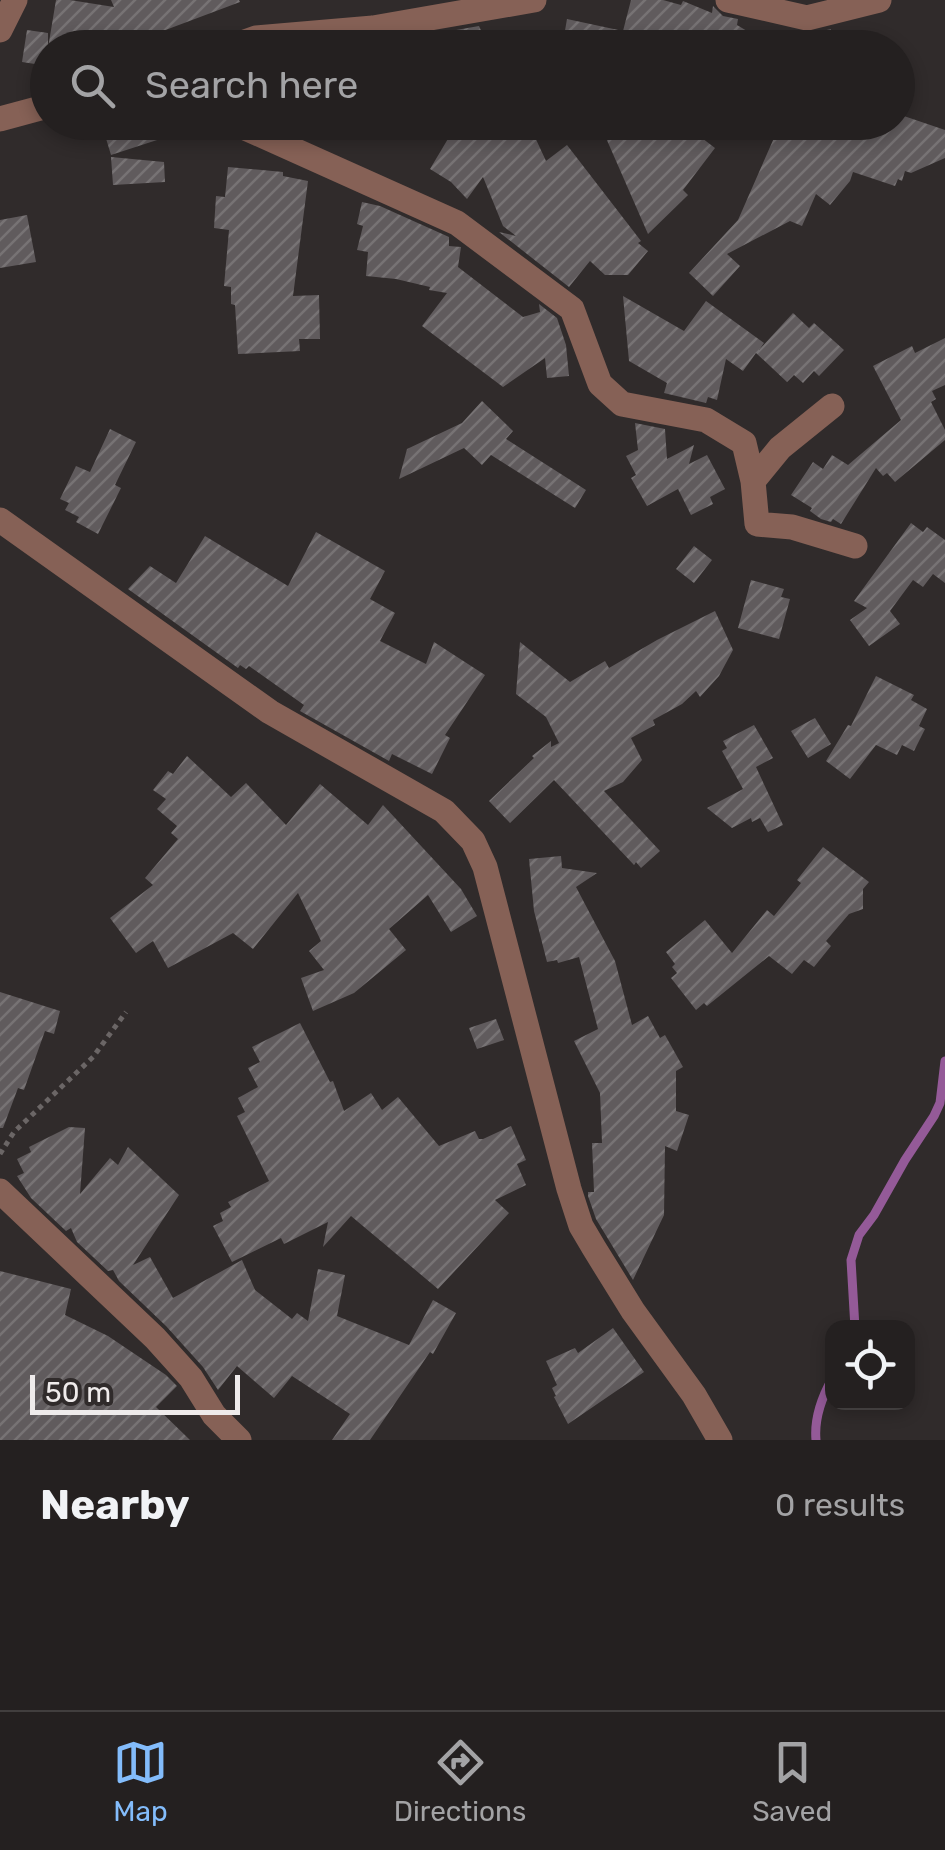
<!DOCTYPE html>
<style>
body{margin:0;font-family:Rubik,sans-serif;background:#2c2829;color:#f1f3f6}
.controls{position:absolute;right:30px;bottom:30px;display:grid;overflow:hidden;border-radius:20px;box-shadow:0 5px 15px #0003}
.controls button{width:90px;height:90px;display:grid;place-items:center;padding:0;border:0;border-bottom:2px solid #413e3e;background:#242020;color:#f1f3f6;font:50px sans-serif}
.scale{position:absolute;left:30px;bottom:25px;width:210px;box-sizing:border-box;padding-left:10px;border:5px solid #efebeb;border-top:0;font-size:28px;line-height:35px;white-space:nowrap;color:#efebeb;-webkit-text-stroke:8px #302b2b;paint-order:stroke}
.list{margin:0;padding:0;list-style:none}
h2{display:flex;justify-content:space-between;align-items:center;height:130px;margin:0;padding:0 40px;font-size:42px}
h2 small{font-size:32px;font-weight:400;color:#a3a3a5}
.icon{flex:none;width:55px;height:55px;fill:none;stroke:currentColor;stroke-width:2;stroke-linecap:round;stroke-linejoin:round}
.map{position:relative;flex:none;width:945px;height:1440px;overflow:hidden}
.search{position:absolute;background:#242020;box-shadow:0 5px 15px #0003;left:30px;right:30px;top:30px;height:110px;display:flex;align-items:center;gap:25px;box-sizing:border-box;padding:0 35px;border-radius:55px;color:#a3a3a5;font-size:38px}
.sheet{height:270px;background:#242020}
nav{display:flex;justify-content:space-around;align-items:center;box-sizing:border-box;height:140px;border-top:2px solid #413e3e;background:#242020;font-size:28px;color:#a3a3a5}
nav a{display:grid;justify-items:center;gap:5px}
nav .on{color:#83bcfb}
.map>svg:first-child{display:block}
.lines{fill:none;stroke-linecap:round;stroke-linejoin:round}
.stream{stroke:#945a98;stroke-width:9}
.building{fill:url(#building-hatch)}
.path{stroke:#6b6666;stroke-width:5;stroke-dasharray:5 5;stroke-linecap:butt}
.minor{stroke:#866156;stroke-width:25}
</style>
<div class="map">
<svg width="945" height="1440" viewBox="0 0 945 1440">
<defs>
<pattern id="building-hatch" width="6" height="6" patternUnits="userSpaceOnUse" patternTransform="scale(2.5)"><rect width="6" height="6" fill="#605b5d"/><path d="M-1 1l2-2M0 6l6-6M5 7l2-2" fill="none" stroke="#777374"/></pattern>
</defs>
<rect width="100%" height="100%" fill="#302b2b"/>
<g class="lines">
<!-- stream -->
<path class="stream" d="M855,1328L851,1260L859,1235L874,1215L905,1160L934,1116L940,1103L945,1061
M816,1440C814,1418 822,1397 832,1379"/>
</g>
<!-- building -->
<path class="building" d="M56,0H70L114,7L111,0H239L240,2L123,46L48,48Z
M631,0H663L681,5L683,1L712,13L713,6L723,16L738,19L737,25L775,48H562L567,19L623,31Z
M479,26L489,48H406L405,39Z
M831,29L830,48H793L794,32L810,34Z
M27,30L48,33V66L22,62Z
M898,114L945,130V158L911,173L905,171L902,181L898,179L895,186L853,172L850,181L830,205L816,194L802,226L790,221L727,254L740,266L713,296L689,273L738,220L781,122H898Z
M101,122H196L197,127L111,155Z
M458,122H528L546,161L567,145L641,241L638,243L648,251L628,275H605L590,261L569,287L499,232L516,236L503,226L483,177L467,199L451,182L430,169Z
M599,122H681L715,148L683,190L688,195L648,234Z
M111,157L164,162L165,182L113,185Z
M228,167L283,172V176L308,181L293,296L319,295L320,339H299L300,351L238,354L235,305L231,304V287L224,286L229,230L214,228L216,196L225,197Z
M362,202L380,206L449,237V246L461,247L458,267L523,317L540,312L539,304L557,318L566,345L569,376L547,378L545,358L503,387L422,326L447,293L429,290L430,287L396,279L366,276L368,252L357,250L363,226L357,224Z
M27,215L36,262L0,268V220Z
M623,296L684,331L706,301L764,343L759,350L793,313L809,328L814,323L844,350L819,376L814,371L803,383L794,375L787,382L756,353L743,371L726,359L717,400L708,397L706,403L664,393L667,383L629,361Z
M945,338V385L932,391L936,399L931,402L945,430V440L895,482L887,473L883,476L876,468L841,524L833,519L831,522L821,519L810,511L812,508L791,495L813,462L823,469L832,455L848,465L901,420L873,366L912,346L915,353Z
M482,401L513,431L506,439L586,490L575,508L491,455L482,465L464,448L399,479L407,449L462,423Z
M635,423L665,429L667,459L694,445L689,464L707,455L725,489L710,497L713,504L691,515L678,489L647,506L631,478L636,475L626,456L638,450Z
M110,429L136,442L115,485L121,488L98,534L76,522L79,517L65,510L69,503L60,499L76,466L90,472Z
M911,523L923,532L927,527L945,540V583L933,574L923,587L913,580L890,611L900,624L869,646L850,620L867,608L854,601Z
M316,532L385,571L370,599L395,613L380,641L426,664L434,642L485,675L445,735L450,738L432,774L392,754L389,761L300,711L304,705L249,666L246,669L240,665L238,668L128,589L150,566L176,583L205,536L288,586Z
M694,546L712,560L694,583L676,569Z
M751,580L784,589L781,597L790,599L779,639L738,628Z
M715,611L733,650L719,676L700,697L696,691L682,704L653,720L655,725L631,738L642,760L623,782L604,791L660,851L641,868L636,862L634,865L554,780L510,823L489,801L534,758L532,756L551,741V747L559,743L546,717L516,694L520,642L570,682L605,661L609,668L657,640Z
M876,676L914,695L911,700L927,709L919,726L925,729L914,751L902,745L897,755L876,745L850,779L826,761L848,725L851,726Z
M815,718L831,744L808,758L791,731Z
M754,725L773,758L756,767L783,825L768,832L760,818L752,822L751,818L732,828L707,808L743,789L722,751L727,748L723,741Z
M187,756L231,797L246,783L286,825L320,784L368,825L383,805L461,889L477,916L451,932L428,895L389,929L406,950L354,993L313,1011L301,978L324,970L309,951L321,941L298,893L253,949L233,933L168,968L153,941L136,953L110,918L153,885L145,878L178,839L171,833L177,826L157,809L166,799L153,790L168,771L173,774Z
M823,847L869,882L863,889V909L849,914L826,941L831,946L814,967L804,960L792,974L769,956L707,1006L704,1003L696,1010L671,978L677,973L672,967L675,964L666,952L705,920L732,953L767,910L774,916L801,883L797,880Z
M561,856L562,868L597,873L576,887L615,961L632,1025L648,1016L660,1038L665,1035L683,1067L676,1071V1111L689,1115L677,1151L665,1146L664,1215L633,1280L596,1219L588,1196V1192H594L592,1143H602L600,1093L574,1041L598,1029L579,957L558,963L557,960L547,962L534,911L529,859Z
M0,992L60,1011L54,1034L45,1031L24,1090L18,1088L3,1128H0Z
M496,1019L504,1040L477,1049L469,1028Z
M300,1023L330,1082L333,1081L344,1111L371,1093L382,1110L398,1097L439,1146L475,1131L479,1139H483L511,1126L526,1160L517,1164L526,1185L495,1200L509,1213L438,1289L351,1216L323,1247L328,1222L284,1244L281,1238L232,1262L213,1226L223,1221L220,1213L231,1207L228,1202L269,1181L237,1116L245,1112L238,1098L258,1087L248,1068L260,1062L252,1047Z
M69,1127L85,1128L80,1194L110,1158L118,1165L128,1147L179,1195L133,1265L150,1257L173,1298L242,1260L255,1290L292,1319L297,1313L308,1321L318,1269L345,1275L337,1316L409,1345L433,1300L456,1313L433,1354L430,1352L370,1440H332L350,1414L292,1376L274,1398L237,1366L218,1390L203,1367L166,1326L119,1281L113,1270L108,1271L77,1242L71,1228L66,1231L31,1198L17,1176L24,1173L17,1159L31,1152L29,1147Z
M0,1271L71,1289L65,1315L108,1336L166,1375L177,1386L156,1407L190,1440H0Z
M613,1328L644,1372L568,1424L554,1397L556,1396L552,1388L557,1385L546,1361L575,1348L578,1353Z"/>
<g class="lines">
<!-- path -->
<path class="path" d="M0,1154L14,1132L93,1057L126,1012"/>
<!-- minor -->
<path class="minor" d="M728,0L807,18L879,0
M0,30L15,0
M228,48L256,38L373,28L534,0
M0,119L48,106
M232,122L457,223L572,309L600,384L622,404L706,420L744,443L753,481L757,524L792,527L855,546
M753,481L780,448L832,406
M0,520L270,712L444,811L473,841L485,867L569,1189L581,1226L594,1248L633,1311L694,1395L720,1440
M0,1191L155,1338L191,1378L214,1415L239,1440"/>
</g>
</svg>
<div class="controls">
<button><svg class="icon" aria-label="locate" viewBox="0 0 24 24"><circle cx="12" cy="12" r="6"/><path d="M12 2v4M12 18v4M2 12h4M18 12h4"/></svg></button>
</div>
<div class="scale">50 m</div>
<div class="search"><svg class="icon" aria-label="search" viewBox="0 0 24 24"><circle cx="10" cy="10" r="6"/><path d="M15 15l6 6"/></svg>Search here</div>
</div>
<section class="sheet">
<h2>Nearby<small>0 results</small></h2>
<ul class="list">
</ul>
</section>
<nav>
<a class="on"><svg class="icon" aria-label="map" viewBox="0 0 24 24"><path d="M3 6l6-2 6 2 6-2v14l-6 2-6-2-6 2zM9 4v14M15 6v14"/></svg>Map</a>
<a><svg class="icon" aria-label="directions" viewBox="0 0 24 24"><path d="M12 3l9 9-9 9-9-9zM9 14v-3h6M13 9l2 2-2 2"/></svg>Directions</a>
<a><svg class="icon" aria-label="saved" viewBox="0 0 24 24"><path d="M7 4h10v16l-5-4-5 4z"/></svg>Saved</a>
</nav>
